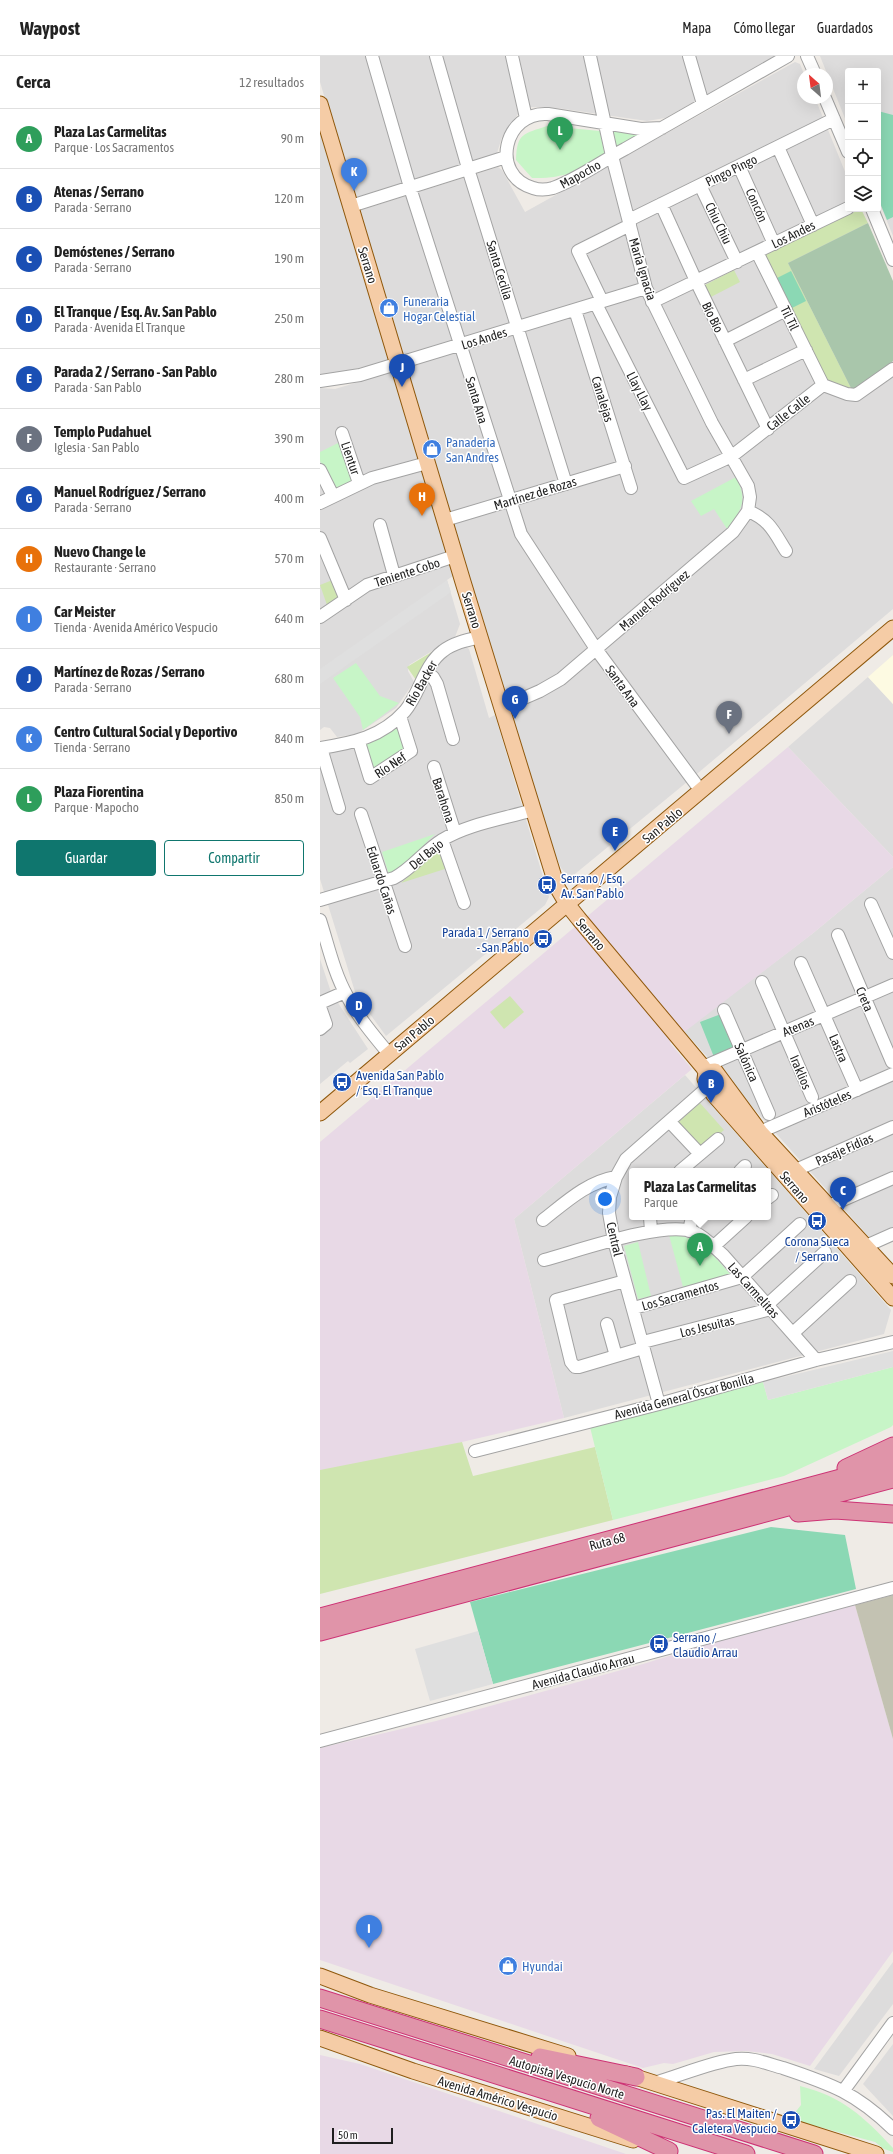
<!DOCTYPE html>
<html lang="es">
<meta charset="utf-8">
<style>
body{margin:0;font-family:"Asap Condensed",sans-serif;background:#f2f2f2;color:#222}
.controls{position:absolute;right:12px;top:12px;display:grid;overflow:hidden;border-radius:4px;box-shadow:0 4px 16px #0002}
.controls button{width:36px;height:36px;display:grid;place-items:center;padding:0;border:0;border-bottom:1px solid #e0e0e0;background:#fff;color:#222;font:20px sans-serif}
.compass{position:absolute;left:477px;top:12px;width:36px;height:36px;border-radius:50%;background:#fff;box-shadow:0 4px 16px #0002;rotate:332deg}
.scale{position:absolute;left:12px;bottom:10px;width:61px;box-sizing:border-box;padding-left:4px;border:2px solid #1f1f1f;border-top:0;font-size:11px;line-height:14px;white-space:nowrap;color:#1f1f1f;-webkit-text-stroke:3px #fff;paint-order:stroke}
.you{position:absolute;left:285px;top:1143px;width:14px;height:14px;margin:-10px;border:3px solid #fff;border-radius:50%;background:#1a73e8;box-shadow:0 0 0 6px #1a73e833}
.badge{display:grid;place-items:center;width:26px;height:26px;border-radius:50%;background:#0f766e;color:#fff;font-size:13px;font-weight:700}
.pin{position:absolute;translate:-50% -33px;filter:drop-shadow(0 1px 2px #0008)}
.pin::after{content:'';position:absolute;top:21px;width:14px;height:12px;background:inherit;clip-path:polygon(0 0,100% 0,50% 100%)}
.popup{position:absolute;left:309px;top:1112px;width:142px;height:52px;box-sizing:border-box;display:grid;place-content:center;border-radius:4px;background:#fff;filter:drop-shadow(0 1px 3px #0005);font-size:13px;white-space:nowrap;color:#767676}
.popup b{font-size:15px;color:#222}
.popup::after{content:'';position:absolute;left:50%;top:100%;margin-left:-8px;border:8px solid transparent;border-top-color:#fff}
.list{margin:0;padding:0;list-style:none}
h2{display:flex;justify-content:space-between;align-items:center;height:52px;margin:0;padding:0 16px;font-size:17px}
h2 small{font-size:13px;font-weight:400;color:#767676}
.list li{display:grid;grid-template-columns:26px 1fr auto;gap:12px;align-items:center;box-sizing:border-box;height:60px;padding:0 16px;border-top:1px solid #e0e0e0}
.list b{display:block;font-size:15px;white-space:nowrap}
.list p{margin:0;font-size:13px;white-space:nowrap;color:#767676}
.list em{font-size:13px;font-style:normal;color:#767676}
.actions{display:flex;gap:8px;padding:12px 16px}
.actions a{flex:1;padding:9px 0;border:1px solid #0f766e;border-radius:4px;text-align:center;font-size:14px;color:#0f766e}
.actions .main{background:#0f766e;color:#fff}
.icon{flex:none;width:22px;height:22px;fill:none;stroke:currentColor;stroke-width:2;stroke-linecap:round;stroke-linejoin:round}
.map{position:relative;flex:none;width:573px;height:2098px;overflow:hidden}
header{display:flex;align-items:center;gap:24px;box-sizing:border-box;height:56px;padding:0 20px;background:#fff;border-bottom:1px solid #e0e0e0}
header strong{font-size:19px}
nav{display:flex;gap:22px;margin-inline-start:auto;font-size:14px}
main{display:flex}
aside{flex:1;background:#fff}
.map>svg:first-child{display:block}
.residential{fill:#dddcdc;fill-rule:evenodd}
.industrial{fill:#e8d9e6}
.education{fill:#fdfae2}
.construction{fill:#c3c2b2}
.grass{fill:#cfe5b0}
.cemetery{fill:#a9c6ab}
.park{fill:#c7f5c7}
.pitch{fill:#8bd8b4}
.parking{fill:#dfdfdf}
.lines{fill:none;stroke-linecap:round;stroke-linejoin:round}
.minor-casing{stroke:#a3a3a3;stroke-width:14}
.major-casing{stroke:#8f580c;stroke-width:17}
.highway-casing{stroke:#cd3375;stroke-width:19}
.minor{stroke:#fff;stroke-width:12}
.major{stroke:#f5cca6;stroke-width:15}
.highway{stroke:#e094a9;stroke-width:17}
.labels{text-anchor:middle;stroke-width:3;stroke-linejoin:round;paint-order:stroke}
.street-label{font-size:13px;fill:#1f1f1f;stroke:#fff}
.shop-label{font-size:13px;fill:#366cbe;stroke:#fff;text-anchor:start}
.transit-label{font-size:13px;fill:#164399;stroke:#fff;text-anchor:start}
</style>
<header>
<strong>Waypost</strong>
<nav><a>Mapa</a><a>Cómo llegar</a><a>Guardados</a></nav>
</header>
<main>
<aside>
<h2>Cerca<small>12 resultados</small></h2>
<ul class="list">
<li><span class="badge" style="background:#2e9e5b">A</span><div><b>Plaza Las Carmelitas</b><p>Parque · Los Sacramentos</p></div><em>90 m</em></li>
<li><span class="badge" style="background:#1a4fb4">B</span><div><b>Atenas / Serrano</b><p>Parada · Serrano</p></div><em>120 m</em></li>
<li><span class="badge" style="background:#1a4fb4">C</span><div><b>Demóstenes / Serrano</b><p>Parada · Serrano</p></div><em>190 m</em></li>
<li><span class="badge" style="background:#1a4fb4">D</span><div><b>El Tranque / Esq. Av. San Pablo</b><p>Parada · Avenida El Tranque</p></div><em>250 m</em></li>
<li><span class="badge" style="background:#1a4fb4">E</span><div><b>Parada 2 / Serrano - San Pablo</b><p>Parada · San Pablo</p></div><em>280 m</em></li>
<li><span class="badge" style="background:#6b7280">F</span><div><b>Templo Pudahuel</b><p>Iglesia · San Pablo</p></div><em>390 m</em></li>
<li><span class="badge" style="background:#1a4fb4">G</span><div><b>Manuel Rodríguez / Serrano</b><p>Parada · Serrano</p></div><em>400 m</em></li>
<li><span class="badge" style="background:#e8710a">H</span><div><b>Nuevo Change le</b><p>Restaurante · Serrano</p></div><em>570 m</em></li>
<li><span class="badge" style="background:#3f7fe0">I</span><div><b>Car Meister</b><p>Tienda · Avenida Américo Vespucio</p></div><em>640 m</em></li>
<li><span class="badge" style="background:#1a4fb4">J</span><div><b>Martínez de Rozas / Serrano</b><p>Parada · Serrano</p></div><em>680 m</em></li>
<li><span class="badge" style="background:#3f7fe0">K</span><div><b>Centro Cultural Social y Deportivo</b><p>Tienda · Serrano</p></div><em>840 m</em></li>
<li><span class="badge" style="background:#2e9e5b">L</span><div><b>Plaza Fiorentina</b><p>Parque · Mapocho</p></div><em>850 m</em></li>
</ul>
<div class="actions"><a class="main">Guardar</a><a>Compartir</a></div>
</aside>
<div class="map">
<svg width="573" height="2098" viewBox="0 0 573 2098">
<rect width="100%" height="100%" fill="#efebe6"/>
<!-- residential -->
<path class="residential" d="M0,0H186L198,58L182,81L177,97L38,141L34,140L0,26Z
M199,0H457L345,62L327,65L237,52L210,51Z
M500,0H573V180L558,143V15H528V70Z
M475,6L480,8L484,18L483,42H495L528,123V153H540L573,233V553L378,717L250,822L241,812L229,783L207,711L38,155L178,111L182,114L205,156Z
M0,74L69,305L8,319H0Z
M72,316L133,520L127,524L140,568L135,581L89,609L88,615L94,626L76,652L37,678L17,681L10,672L4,671L0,674V332L15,333Z
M146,591L149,593L169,662L175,659L229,841L225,849L66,980L36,939L0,823V696L37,689L51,725L97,692L87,661L124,599Z
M548,621L573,648V801L468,691Z
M573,811V1171L549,1181L364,975L492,878Z
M0,903L11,936L48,993L30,1007L28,1005L0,1028Z
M365,1019L571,1254L564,1278L244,1362L194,1163ZM312,1115H448V1161H312Z
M573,1906V1948L519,2020L494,2013Z
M573,1988V2060L543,2028Z"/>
<!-- industrial -->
<path class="industrial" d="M468,691L573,801V811L492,878L350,987L372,1013L194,1163L244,1362L142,1386L0,1424V1086Z
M535,1549L573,1683V1895L490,2010L452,1998L426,1995L394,1996L353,2008L344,2007L323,2012L0,1904V1692L116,1665L323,1608L408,1582Z
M0,1999L40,2008L306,2098H0Z"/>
<!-- education -->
<path class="education" d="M573,599V648L548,621Z"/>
<!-- construction -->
<path class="construction" d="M573,1539V1683L535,1549Z"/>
<!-- grass -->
<path class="grass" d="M541,153L548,167L468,207L533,336L506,329L442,200Z
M414,214L420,226L387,243L381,231Z
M15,523L23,544L7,549L0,529Z
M120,591L96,624L87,611Z
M121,792L128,812L81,827Z
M190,940L204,956L184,973L170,956Z
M380,1047L404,1074L380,1095L356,1068Z
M142,1386L153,1420L275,1391L293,1464L0,1538V1414Z"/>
<!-- cemetery -->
<path class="cemetery" d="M548,167L573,225V305L533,336L468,207Z"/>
<!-- park -->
<path class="park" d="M227,70L280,75L285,101C259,115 242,123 212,122L196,104C197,77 203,78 227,70Z
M290,71L324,77L296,93Z
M22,385L35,423L15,433L0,405V396Z
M416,421C428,445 422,453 407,473L394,453L381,460L371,445Z
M36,607L60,640L79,647L43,674L40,661L13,622Z
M79,666L87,693L53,717L44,690Z
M115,778C100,792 87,809 69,819L62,796Z
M349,1179C378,1178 394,1200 411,1219L363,1231Z
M318,1186L331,1240L318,1243L304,1190Z
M573,1311V1369L571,1371L464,1420L293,1464L270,1371L443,1326L448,1344Z
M480,2030C523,2041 543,2060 573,2092V2096L564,2093L555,2086L470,2063L481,2049Z"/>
<!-- pitch -->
<path class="pitch" d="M558,55L573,59V161L567,164L558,142Z
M471,215L486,245L470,253L455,223Z
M401,958L415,992L394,1001L380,966Z
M451,1471L525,1479L536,1533L173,1628L150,1546Z"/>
<!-- parking -->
<path class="parking" d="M127,524L131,536L0,628V613Z
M573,1295V1311L448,1344L443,1326Z
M158,1575L173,1628L110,1645L95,1593Z"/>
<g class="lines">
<!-- minor casing -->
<g class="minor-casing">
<path id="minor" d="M52,0L92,138L201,478L276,593L381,735
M116,0L150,119L246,428
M192,0L206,62
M369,0L383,48
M487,0L495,18
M505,42L528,96
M342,72L321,73L228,58C184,55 169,119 213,132C219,134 226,134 233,132C258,123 282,105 305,93C359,62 414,31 468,0
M458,91L493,169
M419,110L454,188
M380,129L417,206
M341,148L376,225L448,373
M31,150L186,101
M552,153L573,204
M309,164L514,63
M437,196L503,329
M282,245L258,195L310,169
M332,246L528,152
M276,248L364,422L412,400L503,329
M255,254L311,432
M405,285L466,254
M424,324L486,294
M0,325L40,319L326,232
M503,329L527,338L536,339L573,313
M22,377L39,427
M0,414L13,440
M0,447L52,422L107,407
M428,455C450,464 454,476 466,495
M125,464L305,410
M60,469L74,519
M0,482L26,544
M0,561L47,529L135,500
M107,617L113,621L117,628L133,683
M181,652L220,635L241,623L413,476L428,455L430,441L428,430L392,367L326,232L292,100L270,0
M39,686L50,722L91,695L80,660
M0,692C33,687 62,681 85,655C100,637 104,609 123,595C133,587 147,584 160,581
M1,692L19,752
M114,711L135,777
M41,758L85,890
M122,784L144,847
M0,844L74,822C92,813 104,795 122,784C148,768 183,763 213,754
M551,848L573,897
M0,864C8,889 14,917 27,940C38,961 54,980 69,998
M518,879L572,1006
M481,907L537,1034
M442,926L492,1041
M0,947L25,936
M0,951L6,968L0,973
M404,954L449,1058
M383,1011L573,929
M349,1065L380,1098
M440,1076L573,1018
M476,1114L573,1071
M360,1115L398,1083
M420,1115L425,1110
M448,1142L452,1139
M509,1150L573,1122
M330,1161L331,1175
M223,1164C246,1146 267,1126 296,1121
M369,1175L372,1161
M394,1190L426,1161
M546,1190L573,1178
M224,1204C258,1195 344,1164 374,1176C385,1181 394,1191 403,1199L496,1304
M305,1225L236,1244L251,1306L255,1311H259L323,1292
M447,1249L505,1196
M314,1252L422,1221L480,1168
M287,1268L296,1300
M473,1277L530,1225
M323,1286L451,1253
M339,1348L294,1185L289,1157L290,1141L296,1121L306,1103L388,1031
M155,1395L339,1348L496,1304L573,1286
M0,1685L573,1532
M334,2027C359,2020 391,2006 416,2003C432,2001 448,2008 463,2012C511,2028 536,2037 573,2073
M524,2034L573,1967"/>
</g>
<!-- major casing -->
<g class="major-casing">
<path id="major" d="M0,48L143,526L237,831L247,848L259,863L383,1011L386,1016L385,1023L394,1039L573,1242
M386,1016L395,1015L440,1076L573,1220
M0,1057L573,572
M0,1920L50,1939L248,2000
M0,1982L93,2015L313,2084
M306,2018L556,2098"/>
</g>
<!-- highway casing -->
<g class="highway-casing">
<path id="highway" d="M526,1412L573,1390
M478,1457L515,1454L573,1458
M0,1561L573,1408
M0,1576L573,1423
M0,1942L494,2098
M0,1963L426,2098
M220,2001L316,2021
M279,2062L349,2095"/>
</g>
<!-- minor -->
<use href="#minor" class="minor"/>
<!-- major -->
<use href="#major" class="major"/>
<!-- highway -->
<use href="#highway" class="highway"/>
</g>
<!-- icons -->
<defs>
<g id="shop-disc" transform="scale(1)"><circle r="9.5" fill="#3f7fe0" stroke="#fff"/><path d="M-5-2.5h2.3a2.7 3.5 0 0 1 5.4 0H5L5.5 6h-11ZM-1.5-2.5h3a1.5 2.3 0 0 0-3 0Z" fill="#fff"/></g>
<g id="bus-disc" transform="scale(1)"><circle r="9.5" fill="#1a4fb4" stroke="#fff"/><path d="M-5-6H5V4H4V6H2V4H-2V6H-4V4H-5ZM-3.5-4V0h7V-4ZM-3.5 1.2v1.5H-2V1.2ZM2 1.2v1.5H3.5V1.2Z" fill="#fff"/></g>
</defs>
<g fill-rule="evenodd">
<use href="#shop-disc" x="69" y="252"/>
<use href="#shop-disc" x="112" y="393"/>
<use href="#bus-disc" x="227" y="829"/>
<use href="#bus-disc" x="223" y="883"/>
<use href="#bus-disc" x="22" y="1026"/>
<use href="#bus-disc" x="497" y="1165"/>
<use href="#bus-disc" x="339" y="1588"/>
<use href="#shop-disc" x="188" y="1910"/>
<use href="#bus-disc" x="471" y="2064"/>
</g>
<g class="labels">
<!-- street labels -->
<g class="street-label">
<text transform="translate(411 114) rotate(-26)" y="5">Pingo Pingo</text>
<text transform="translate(260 118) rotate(-29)" y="5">Mapocho</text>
<text transform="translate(437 149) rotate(66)" y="5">Concón</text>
<text transform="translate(399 167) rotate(64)" y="5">Chiu Chiu</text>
<text transform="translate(473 178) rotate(-26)" y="5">Los Andes</text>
<text transform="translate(48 209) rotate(73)" y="5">Serrano</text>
<text transform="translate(323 213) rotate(73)" y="5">María Ignacia</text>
<text transform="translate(180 214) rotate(73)" y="5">Santa Cecilia</text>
<text transform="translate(393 261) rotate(64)" y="5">Bío Bío</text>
<text transform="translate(470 262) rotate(64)" y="5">Til Til</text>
<text transform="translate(164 282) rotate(-17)" y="5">Los Andes</text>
<text transform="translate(320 335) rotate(63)" y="5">Llay Llay</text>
<text transform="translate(283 343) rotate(73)" y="5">Canalejas</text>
<text transform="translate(157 344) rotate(73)" y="5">Santa Ana</text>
<text transform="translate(468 356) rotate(-38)" y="5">Calle Calle</text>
<text transform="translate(31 402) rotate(71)" y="5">Lientur</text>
<text transform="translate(215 437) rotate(-17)" y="5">Martínez de Rozas</text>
<text transform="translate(87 516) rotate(-18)" y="5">Teniente Cobo</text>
<text transform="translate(334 544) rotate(-40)" y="5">Manuel Rodríguez</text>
<text transform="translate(152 554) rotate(73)" y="5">Serrano</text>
<text transform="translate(101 627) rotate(-60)" y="5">Río Backer</text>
<text transform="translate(303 630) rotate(54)" y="5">Santa Ana</text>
<text transform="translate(70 709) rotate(-34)" y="5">Río Nef</text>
<text transform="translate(124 744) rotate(72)" y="5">Barahona</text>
<text transform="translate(342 769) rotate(-40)" y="5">San Pablo</text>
<text transform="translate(106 798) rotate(-39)" y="5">Del Bajo</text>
<text transform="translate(62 824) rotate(72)" y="5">Eduardo Cañas</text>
<text transform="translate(271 878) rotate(50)" y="5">Serrano</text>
<text transform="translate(545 943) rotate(67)" y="5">Creta</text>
<text transform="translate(478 970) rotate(-23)" y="5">Atenas</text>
<text transform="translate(94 977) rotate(-40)" y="5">San Pablo</text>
<text transform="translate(519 992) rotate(67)" y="5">Lastra</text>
<text transform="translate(427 1006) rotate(66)" y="5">Salónica</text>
<text transform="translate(481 1016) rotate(67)" y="5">Iraklios</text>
<text transform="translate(507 1047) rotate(-23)" y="5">Aristóteles</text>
<text transform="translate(524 1093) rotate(-24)" y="5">Pasaje Fidias</text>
<text transform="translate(475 1131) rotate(49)" y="5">Serrano</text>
<text transform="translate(295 1183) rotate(77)" y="5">Central</text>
<text transform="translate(434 1234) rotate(48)" y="5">Las Carmelitas</text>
<text transform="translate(360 1239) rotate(-16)" y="5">Los Sacramentos</text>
<text transform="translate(387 1270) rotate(-14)" y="5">Los Jesuitas</text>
<text transform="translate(364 1340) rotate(-15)" y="5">Avenida General Óscar Bonilla</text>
<text transform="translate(287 1485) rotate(-15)" y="5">Ruta 68</text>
<text transform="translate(263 1615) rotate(-15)" y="5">Avenida Claudio Arrau</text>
<text transform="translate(247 2021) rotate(17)" y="5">Autopista Vespucio Norte</text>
<text transform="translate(178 2042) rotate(17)" y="5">Avenida Américo Vespucio</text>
</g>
<!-- shop labels -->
<g class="shop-label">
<text x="83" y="250">Funeraria<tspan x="83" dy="15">Hogar Celestial</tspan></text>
<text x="126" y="391">Panadería<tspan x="126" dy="15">San Andres</tspan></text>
<text x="202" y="1915">Hyundai</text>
</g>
<!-- transit labels -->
<g class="transit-label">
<text x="241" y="827">Serrano / Esq.<tspan x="241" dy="15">Av. San Pablo</tspan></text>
<text x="209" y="881" text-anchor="end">Parada 1 / Serrano<tspan x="209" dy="15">- San Pablo</tspan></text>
<text x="36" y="1024">Avenida San Pablo<tspan x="36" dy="15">/ Esq. El Tranque</tspan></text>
<text x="497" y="1190" text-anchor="middle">Corona Sueca<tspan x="497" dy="15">/ Serrano</tspan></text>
<text x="353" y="1586">Serrano /<tspan x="353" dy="15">Claudio Arrau</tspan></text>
<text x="457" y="2062" text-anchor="end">Pas. El Maiten /<tspan x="457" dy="15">Caletera Vespucio</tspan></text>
</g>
</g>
</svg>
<div class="controls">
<button>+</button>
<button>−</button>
<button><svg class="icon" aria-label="locate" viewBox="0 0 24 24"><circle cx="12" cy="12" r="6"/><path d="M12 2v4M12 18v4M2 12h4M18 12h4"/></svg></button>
<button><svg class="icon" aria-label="layers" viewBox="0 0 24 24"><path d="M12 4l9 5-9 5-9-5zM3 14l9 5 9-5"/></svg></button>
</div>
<svg class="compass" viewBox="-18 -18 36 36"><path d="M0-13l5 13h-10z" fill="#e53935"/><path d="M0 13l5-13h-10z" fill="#767676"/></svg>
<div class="scale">50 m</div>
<div class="you"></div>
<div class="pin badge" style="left:380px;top:1210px;background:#2e9e5b">A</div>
<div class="popup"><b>Plaza Las Carmelitas</b>Parque</div>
<div class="pin badge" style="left:391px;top:1047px;background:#1a4fb4">B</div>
<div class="pin badge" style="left:523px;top:1154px;background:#1a4fb4">C</div>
<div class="pin badge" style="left:39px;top:969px;background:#1a4fb4">D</div>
<div class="pin badge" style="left:295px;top:795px;background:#1a4fb4">E</div>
<div class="pin badge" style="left:409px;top:678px;background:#6b7280">F</div>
<div class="pin badge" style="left:195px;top:663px;background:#1a4fb4">G</div>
<div class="pin badge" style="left:102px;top:460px;background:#e8710a">H</div>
<div class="pin badge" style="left:49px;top:1892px;background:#3f7fe0">I</div>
<div class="pin badge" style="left:82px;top:331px;background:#1a4fb4">J</div>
<div class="pin badge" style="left:34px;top:135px;background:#3f7fe0">K</div>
<div class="pin badge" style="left:240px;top:94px;background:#2e9e5b">L</div>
</div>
</main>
